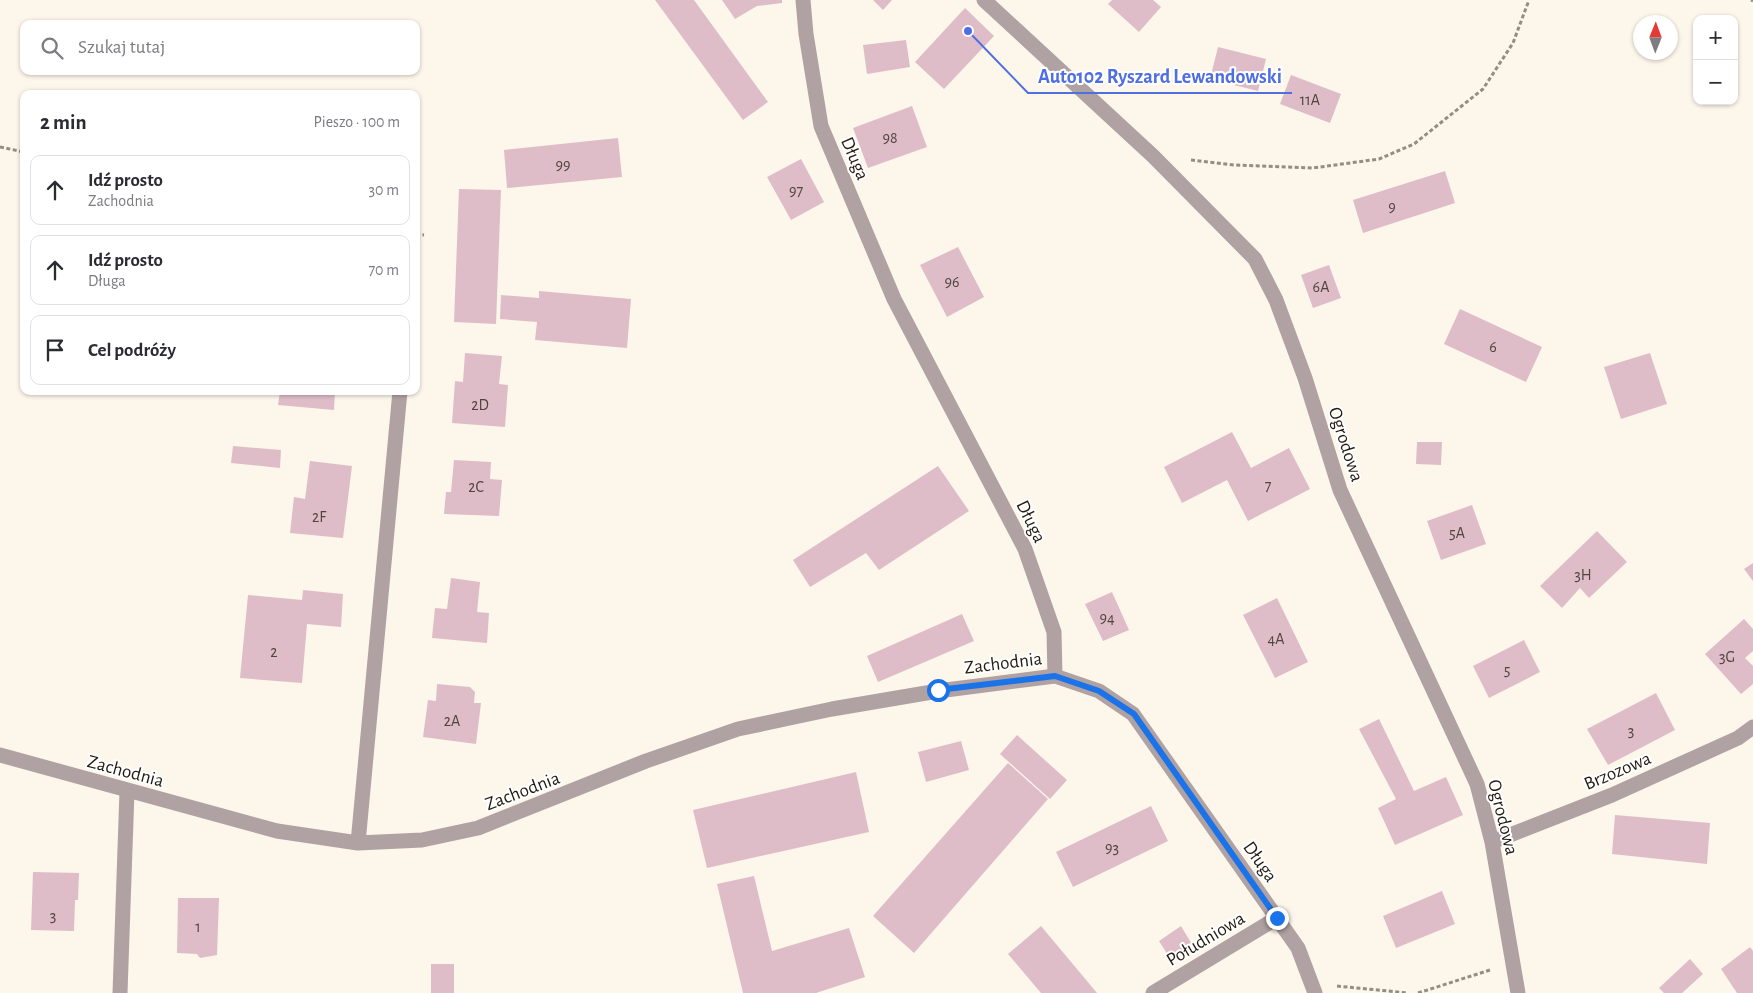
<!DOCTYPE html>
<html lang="pl">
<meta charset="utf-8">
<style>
body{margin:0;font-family:"Alegreya Sans",sans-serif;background:#f2f2f3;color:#2b2b33}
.controls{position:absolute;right:15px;top:15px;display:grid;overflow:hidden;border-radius:10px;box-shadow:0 1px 4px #0004}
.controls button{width:45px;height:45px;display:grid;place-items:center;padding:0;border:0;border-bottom:1px solid #e1e1e2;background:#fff;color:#2b2b33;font:25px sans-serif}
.compass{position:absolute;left:1633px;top:15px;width:45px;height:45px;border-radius:50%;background:#fff;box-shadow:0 1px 4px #0004;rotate:1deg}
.stop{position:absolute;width:15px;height:15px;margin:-11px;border:4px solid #1a73e8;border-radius:50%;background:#fff}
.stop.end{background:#1a73e8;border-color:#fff;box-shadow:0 1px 5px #0008}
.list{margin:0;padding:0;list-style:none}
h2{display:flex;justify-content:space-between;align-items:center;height:65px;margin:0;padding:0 20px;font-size:21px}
h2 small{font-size:16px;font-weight:400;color:#7c7c81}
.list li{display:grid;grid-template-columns:32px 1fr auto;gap:15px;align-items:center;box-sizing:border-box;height:70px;margin:0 10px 10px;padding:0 10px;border:1px solid #e1e1e2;border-radius:10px}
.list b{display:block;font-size:19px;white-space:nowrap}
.list p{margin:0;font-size:16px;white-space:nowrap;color:#7c7c81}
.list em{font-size:16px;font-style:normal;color:#7c7c81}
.icon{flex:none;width:28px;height:28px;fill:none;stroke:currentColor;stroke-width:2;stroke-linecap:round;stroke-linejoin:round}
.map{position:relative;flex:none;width:1753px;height:993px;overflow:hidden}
.search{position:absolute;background:#fff;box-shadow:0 1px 4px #0004;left:20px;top:20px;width:400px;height:55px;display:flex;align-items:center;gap:12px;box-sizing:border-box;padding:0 18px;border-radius:10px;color:#7c7c81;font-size:19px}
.panel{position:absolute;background:#fff;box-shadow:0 1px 4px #0004;left:20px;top:90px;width:400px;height:305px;border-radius:10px}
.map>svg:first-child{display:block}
.building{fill:#debdc8}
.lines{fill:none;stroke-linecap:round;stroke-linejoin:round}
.path{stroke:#938d82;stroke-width:3;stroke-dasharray:4 2.5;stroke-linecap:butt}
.minor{stroke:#b0a1a2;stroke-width:15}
.route{stroke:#1a73e8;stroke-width:6}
.labels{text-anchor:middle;stroke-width:4;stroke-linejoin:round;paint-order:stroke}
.number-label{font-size:16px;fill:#504440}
.street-label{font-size:19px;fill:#211c12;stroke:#fff}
.leader{fill:none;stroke:#4f6ee2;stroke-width:2}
.callout-dot{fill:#4f6ee2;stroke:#fff;stroke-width:2}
.callout-label{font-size:20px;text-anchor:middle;font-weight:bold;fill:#4f6ee2;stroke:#fff;stroke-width:4;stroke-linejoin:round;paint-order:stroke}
</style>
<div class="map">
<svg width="1753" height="993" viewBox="0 0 1753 993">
<rect width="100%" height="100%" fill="#fdf6eb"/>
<!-- building -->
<path class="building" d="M655,0H694L768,102L743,120Z
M722,0H782V3L757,6L735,19Z
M873,0H892L883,10Z
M1112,0H1153L1161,7L1139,32L1108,4Z
M965,8L994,36L944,89L915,62Z
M906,40L910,67L867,74L863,45Z
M1218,47L1266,59L1258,91L1210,79Z
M1291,75L1341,94L1330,123L1280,104Z
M912,106L927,147L868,168L853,128Z
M618,138L622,177L507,188L504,150Z
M801,159L824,202L791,220L767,177Z
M1445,171L1455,203L1363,233L1353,200Z
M459,189L501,190L496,324L454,322Z
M958,247L984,297L947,317L920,265Z
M1329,265L1341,298L1313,308L1301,275Z
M539,291L631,299L627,348L535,340L537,322L500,319L501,295L539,298Z
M1460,309L1542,347L1526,382L1444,344Z
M465,353L502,356L499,384L508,385L505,427L452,423L455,381L463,382Z
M1650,353L1667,404L1621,419L1604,367Z
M280,391H335L334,410L278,405Z
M1232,432L1251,468L1289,448L1310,489L1248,521L1227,480L1182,503L1164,467Z
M1417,442H1442L1441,465L1416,464Z
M233,446L281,450L280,468L231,463Z
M454,460L491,462L490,479L502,480L499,516L444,514L446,492H451Z
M310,461L352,466L343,538L290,533L294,497L305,499Z
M938,466L969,511L879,570L866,553L810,587L793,560Z
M1472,505L1486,544L1441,560L1427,521Z
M1597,531L1627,562L1589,598L1580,588L1562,608L1540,586Z
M1753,563V581L1744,569Z
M451,578L480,582L477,612L489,613L487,643L432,638L435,608L447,609Z
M303,590L343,594L341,627L307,624L302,683L240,678L248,595L302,600Z
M1112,592L1129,630L1103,641L1085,604Z
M1277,598L1308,662L1275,678L1243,615Z
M962,614L974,641L878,682L867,656Z
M1744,619L1753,629V651L1745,658L1753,666V684L1741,694L1705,654Z
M1524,640L1540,672L1489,698L1473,666Z
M437,684L470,687L475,692L474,703H481L476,744L423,737L428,700L436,701Z
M1656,693L1675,730L1608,765L1587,729Z
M1379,719L1414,791L1446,777L1463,815L1395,845L1378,808L1396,799L1359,729Z
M1017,735L1067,780L1050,799L1000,754Z
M961,741L969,770L926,782L918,752Z
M1008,763L1048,799L914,953L873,916Z
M856,772L869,832L707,868L693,810Z
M1151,806L1168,841L1073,887L1056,852Z
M1615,815L1710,823L1707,864L1612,854Z
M33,872L79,873L78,900H75L74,931L31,930Z
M754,876L772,951L849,928L865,977L816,993H743L717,884Z
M1442,891L1455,924L1396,948L1383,916Z
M178,898H219L217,955L200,958L197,954L177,953Z
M1041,926L1097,993H1041L1008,954Z
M1181,926L1193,946L1171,960L1159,941Z
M1750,947L1753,951V993H1737L1721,969Z
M1690,959L1703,974L1682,993H1664L1659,988Z
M431,964H454V993H431Z"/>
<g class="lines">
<!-- path -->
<path class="path" d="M1751,0L1753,1
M0,147L24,152
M1191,160L1234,165L1313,168L1379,159L1414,144L1483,89L1513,43L1529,0
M416,234L424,235
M1337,986L1408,993
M1418,993L1490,970"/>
<!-- minor -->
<path class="minor" d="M803,0L806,34L821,126L894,299L1025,549L1054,632L1055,676
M984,0L1153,156L1255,259L1276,300L1305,378L1340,490L1477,784L1492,842L1518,993
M0,755L277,831L358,843L422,840L478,828L646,761L738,729L832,709L938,691L1055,676L1099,691L1133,714L1298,948L1315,993
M1492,842L1612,795L1738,738L1753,727
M358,843L400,391
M120,993L127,791
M1153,993L1277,918"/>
</g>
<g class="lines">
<!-- route -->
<path class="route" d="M938,690L1055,676L1099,691L1134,714L1277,918"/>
</g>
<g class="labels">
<!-- number labels -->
<g class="number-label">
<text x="1310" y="105">11A</text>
<text x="890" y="143">98</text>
<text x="563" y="170">99</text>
<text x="796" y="196">97</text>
<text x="1392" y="212">9</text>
<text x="952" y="287">96</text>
<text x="1321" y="292">6A</text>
<text x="1493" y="352">6</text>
<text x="480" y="410">2D</text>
<text x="1268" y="491">7</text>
<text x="476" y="492">2C</text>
<text x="319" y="522">2F</text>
<text x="1457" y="538">5A</text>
<text x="1583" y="580">3H</text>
<text x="1107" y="623">94</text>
<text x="1276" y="644">4A</text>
<text x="274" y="657">2</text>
<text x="1727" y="662">3G</text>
<text x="1507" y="675">5</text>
<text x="452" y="726">2A</text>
<text x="1631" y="736">3</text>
<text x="1112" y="853">93</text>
<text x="53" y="921">3</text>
<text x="198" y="932">1</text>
</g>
<!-- street labels -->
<g class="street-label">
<text transform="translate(856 158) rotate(67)" y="7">Długa</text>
<text transform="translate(1347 444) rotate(72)" y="7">Ogrodowa</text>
<text transform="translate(1032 521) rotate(64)" y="7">Długa</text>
<text transform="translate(1003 662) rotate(-7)" y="7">Zachodnia</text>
<text transform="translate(126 770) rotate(15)" y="7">Zachodnia</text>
<text transform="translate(1617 770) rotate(-23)" y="7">Brzozowa</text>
<text transform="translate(522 790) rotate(-21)" y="7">Zachodnia</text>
<text transform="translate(1504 817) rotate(76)" y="7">Ogrodowa</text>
<text transform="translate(1261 861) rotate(55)" y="7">Długa</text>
<text transform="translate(1205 938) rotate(-31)" y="7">Południowa</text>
</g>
</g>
<!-- callouts -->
<path class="leader" d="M968 31L1028 93H1292"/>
<circle class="callout-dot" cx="968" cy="31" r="5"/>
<g class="callout-label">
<text x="1160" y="83">Auto102 Ryszard Lewandowski</text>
</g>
</svg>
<div class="controls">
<button>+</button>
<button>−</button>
</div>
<svg class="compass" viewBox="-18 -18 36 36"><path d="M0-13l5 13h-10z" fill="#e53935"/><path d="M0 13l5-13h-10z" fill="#7c7c81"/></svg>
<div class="stop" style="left:938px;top:690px"></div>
<div class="stop end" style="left:1277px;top:918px"></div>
<div class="search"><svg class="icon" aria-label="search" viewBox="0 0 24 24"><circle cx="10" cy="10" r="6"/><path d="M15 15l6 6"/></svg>Szukaj tutaj</div>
<section class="panel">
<h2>2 min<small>Pieszo · 100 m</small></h2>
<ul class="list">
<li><svg class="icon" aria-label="ahead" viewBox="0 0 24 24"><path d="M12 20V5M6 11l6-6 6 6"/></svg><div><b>Idź prosto</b><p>Zachodnia</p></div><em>30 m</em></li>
<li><svg class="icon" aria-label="ahead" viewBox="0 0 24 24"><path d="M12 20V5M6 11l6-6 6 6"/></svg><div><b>Idź prosto</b><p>Długa</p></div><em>70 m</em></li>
<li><svg class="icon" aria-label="arrive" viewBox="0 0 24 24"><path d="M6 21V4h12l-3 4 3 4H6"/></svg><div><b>Cel podróży</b></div></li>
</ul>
</section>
</div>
